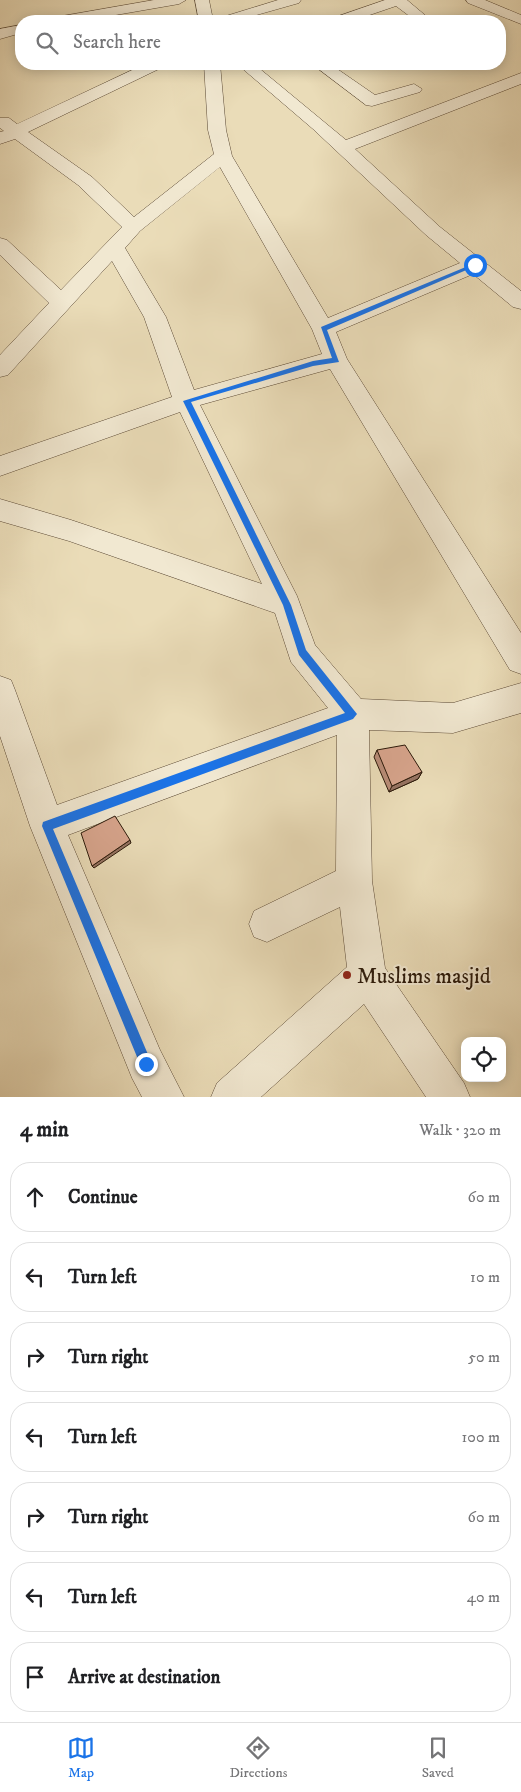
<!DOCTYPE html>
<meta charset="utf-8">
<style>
body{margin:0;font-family:"IM FELL DW Pica",serif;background:#f2f2f2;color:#202124}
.controls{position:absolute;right:15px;bottom:15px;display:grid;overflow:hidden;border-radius:10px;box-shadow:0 2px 12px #0003}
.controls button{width:45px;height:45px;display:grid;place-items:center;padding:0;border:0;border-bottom:1px solid #e0e0e0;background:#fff;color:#202124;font:25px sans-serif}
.stop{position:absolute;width:15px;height:15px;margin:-11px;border:4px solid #1a73e8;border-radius:50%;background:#fff}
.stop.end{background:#1a73e8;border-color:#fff;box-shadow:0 1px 5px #0008}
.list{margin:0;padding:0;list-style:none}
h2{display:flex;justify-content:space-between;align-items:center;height:65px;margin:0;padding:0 20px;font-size:21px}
h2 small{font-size:16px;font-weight:400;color:#757577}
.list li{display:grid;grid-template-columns:32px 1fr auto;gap:15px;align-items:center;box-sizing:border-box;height:70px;margin:0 10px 10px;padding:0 10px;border:1px solid #e0e0e0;border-radius:20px}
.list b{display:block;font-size:19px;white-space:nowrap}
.list em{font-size:16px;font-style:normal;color:#757577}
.icon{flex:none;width:28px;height:28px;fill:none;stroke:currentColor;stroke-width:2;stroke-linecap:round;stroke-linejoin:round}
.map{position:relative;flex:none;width:521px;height:1097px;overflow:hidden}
.search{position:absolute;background:#fff;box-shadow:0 2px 12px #0003;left:15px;right:15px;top:15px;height:55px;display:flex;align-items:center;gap:12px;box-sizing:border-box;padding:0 18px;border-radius:20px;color:#757577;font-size:19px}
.sheet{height:625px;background:#fff}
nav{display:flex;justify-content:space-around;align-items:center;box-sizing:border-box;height:70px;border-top:1px solid #e0e0e0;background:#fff;font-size:14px;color:#757577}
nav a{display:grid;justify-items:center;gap:2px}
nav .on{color:#1a73e8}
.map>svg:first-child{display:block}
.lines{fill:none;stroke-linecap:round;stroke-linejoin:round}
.minor-casing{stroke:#5c4a36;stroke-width:1}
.minor{fill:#f1e8d1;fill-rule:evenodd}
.wall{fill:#b98d78;stroke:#2c1a0a}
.shaded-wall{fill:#967362;stroke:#2c1a0a}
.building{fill:#d7a48c;stroke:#2c1a0a}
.route{fill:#1a73e8}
.poi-dot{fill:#8f2418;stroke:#f1e8d1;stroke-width:2}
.labels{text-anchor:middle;stroke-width:4;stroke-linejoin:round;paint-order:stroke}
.near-poi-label{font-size:22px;fill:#2c1a0a;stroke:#f1e8d1;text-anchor:start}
</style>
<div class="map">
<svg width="521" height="1097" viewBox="0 0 521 1097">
<rect width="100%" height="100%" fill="#eadcb8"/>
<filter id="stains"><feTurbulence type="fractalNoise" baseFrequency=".004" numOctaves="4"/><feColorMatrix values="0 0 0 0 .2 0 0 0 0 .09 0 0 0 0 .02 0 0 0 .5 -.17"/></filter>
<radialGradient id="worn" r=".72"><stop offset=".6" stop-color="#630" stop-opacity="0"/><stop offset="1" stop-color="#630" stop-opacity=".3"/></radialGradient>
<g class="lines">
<!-- minor casing -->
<g class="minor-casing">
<path id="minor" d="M154,0H186L179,4L81,21H50L57,17Z
M195,0H209L213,20L278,0H301L299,3L235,21H199Z
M385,0H407L432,21H416L396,6L352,21H331L333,18Z
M466,0H485L521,15V24L468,3Z
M21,25V33L0,39V29Z
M145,64H165L163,67L28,132L92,177L134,217L214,154L208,130L204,64H220L226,130L232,156L328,318L460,263L426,235L313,129L237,64H254L346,140L521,73V84L355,149L440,227L521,291V309L513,307L473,274L336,332L347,359L521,633V674L510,670L330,369L200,405L297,596L315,645L361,699L453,703L521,683V713L453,733L369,730L372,881L385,968L464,1083L470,1097H426L364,1004L261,1097H211L217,1083L347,967L340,907L267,942L254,937L249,924L254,911L336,871L337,735L68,835L160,1050L184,1097H142L132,1078L30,826L0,736V676L11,680L15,690L57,805L328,708L291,662L275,613L69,541L0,521V499L71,520L262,584L180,412L0,476V456L172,397L144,317L112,261L8,375L0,377V355L49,303L0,255V238L7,240L61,290L122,227L78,185L15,139L0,144V132L4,131L0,128V118H9L17,124ZM220,167L312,329L322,354L194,390L166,317L125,248L140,231Z
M312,64H330L375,95L414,84L422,89L420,92L372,106L366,105Z"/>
</g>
<!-- minor -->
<use href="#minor" class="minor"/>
</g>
<!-- wall -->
<path class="wall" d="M377,750L422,772L418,779L389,792L374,757Z"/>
<!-- shaded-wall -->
<path class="shaded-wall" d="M422,772L418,779L389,792L392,786Z
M130,840L131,843L94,868L92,866Z"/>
<!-- building -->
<path class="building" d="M405,745L422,772L392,786L377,750Z
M115,816L130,840L92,866L81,833Z"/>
<!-- route -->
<path class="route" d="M473,264L478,265L327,330L339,362L313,366L191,402L291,605L306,650L357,714L353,719L53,829L152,1064L146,1070L142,1069L42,826L43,822L345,713L299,655L283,605L183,401L313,361L332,358L321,327Z"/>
<!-- markers -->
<circle class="poi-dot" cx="347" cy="975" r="5"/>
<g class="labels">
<!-- near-poi labels -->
<g class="near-poi-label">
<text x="357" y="983">Muslims masjid</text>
</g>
</g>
<rect width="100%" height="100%" filter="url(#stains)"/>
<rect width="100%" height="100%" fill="url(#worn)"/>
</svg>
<div class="controls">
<button><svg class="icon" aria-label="locate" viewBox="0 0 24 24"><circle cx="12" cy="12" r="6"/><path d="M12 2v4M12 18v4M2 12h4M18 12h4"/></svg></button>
</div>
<div class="stop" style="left:475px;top:265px"></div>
<div class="stop end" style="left:146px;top:1064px"></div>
<div class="search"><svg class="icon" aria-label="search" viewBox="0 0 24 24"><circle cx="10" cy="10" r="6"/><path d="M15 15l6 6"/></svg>Search here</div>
</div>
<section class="sheet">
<h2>4 min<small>Walk · 320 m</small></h2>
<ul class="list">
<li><svg class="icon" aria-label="ahead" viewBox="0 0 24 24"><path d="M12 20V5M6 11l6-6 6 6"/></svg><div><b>Continue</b></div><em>60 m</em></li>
<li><svg class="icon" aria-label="left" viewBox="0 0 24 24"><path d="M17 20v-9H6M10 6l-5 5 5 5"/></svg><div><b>Turn left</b></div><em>10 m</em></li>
<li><svg class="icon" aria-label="right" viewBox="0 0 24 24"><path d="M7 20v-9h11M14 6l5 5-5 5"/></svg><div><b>Turn right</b></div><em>50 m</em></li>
<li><svg class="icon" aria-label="left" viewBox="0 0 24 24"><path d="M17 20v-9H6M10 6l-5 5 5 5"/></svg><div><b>Turn left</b></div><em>100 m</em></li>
<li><svg class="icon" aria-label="right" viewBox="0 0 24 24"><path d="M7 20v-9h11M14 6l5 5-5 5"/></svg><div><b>Turn right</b></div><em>60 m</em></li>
<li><svg class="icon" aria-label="left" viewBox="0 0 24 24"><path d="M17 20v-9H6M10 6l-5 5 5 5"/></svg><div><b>Turn left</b></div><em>40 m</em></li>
<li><svg class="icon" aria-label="arrive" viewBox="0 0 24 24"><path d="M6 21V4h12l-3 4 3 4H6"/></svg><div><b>Arrive at destination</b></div></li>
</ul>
</section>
<nav>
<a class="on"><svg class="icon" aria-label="map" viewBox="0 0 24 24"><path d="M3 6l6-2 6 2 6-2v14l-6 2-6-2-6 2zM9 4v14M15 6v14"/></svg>Map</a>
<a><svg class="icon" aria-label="directions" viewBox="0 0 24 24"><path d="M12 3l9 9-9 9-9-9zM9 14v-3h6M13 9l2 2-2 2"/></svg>Directions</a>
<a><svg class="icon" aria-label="saved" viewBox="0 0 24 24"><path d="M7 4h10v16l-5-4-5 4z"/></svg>Saved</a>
</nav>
